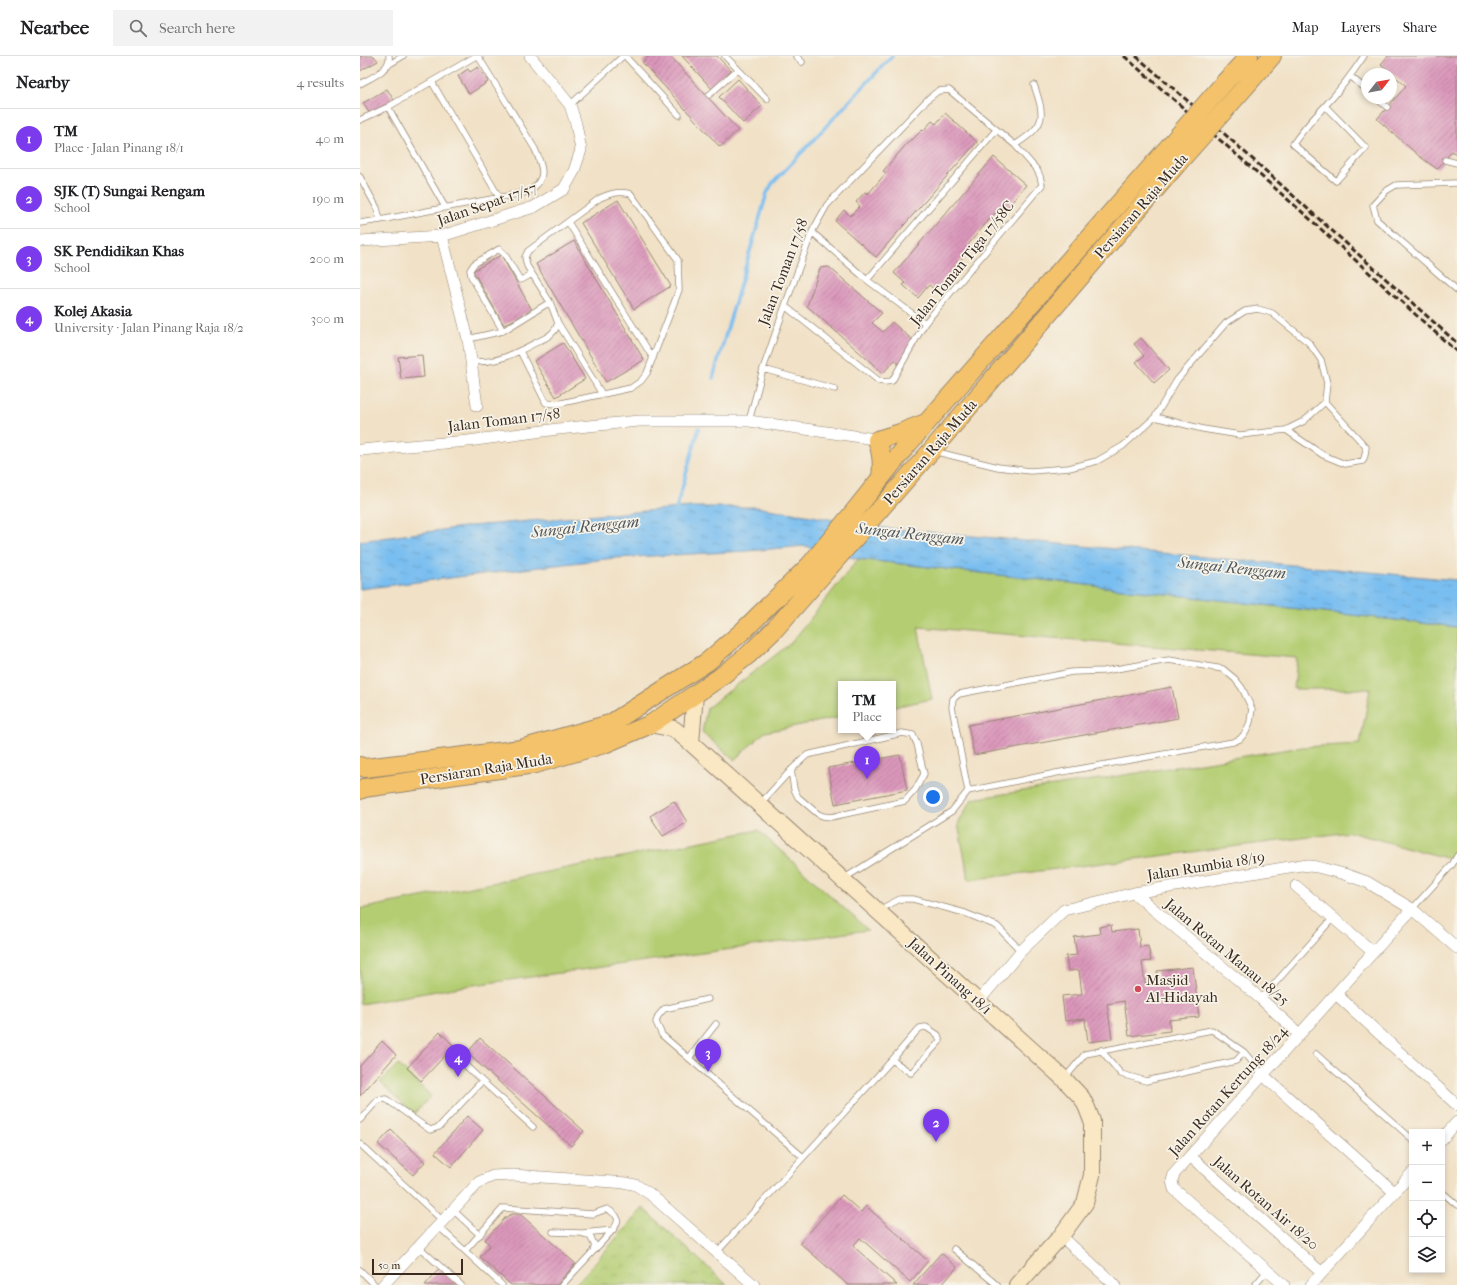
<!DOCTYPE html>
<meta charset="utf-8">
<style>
body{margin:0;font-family:"IM FELL French Canon",serif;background:#f2f2f2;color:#202124}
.controls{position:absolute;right:12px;bottom:12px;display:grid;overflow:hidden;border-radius:0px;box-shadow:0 2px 6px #0003}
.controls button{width:36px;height:36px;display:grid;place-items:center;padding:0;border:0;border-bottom:1px solid #e0e0e0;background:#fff;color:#202124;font:20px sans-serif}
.compass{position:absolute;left:1001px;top:12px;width:36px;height:36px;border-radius:50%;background:#fff;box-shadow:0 2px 6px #0003;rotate:59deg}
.scale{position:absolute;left:12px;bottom:10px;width:91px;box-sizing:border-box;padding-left:4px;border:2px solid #3b2a1e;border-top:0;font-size:11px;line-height:14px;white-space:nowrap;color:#3b2a1e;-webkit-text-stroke:3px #f7f3e8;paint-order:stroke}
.you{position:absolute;left:573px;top:741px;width:14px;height:14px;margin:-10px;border:3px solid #fff;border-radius:50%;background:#1a73e8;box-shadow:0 0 0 6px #1a73e833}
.badge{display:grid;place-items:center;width:26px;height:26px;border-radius:50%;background:#7c3aed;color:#fff;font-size:13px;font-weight:700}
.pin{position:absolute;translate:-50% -33px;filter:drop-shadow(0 1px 2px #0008)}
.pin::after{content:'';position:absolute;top:21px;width:14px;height:12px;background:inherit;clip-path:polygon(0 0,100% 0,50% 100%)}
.popup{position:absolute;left:478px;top:625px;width:58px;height:52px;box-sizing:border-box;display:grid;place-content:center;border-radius:0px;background:#fff;filter:drop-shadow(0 1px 3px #0005);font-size:13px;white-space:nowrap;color:#757577}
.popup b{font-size:15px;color:#202124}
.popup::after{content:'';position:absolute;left:50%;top:100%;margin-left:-8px;border:8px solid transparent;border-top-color:#fff}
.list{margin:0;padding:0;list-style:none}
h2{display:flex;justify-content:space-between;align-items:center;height:52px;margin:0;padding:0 16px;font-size:17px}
h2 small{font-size:13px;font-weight:400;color:#757577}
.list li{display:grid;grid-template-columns:26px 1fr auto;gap:12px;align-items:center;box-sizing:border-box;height:60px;padding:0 16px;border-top:1px solid #e0e0e0}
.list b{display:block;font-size:15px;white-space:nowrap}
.list p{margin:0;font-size:13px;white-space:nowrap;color:#757577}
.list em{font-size:13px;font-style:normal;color:#757577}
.icon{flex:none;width:22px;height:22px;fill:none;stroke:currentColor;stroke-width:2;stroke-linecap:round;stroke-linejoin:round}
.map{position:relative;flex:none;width:1097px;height:1229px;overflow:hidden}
header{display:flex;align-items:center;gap:24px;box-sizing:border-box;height:56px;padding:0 20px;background:#fff;border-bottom:1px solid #e0e0e0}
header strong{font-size:19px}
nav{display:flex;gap:22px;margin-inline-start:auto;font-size:14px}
.search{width:280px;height:36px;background:#f2f2f2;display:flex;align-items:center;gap:10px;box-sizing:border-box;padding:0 14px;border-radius:0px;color:#757577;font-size:15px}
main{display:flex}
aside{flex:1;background:#fff}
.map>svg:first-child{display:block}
.grass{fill:#b4cd72;stroke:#787c48}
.park{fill:url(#park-crowns);stroke:#787c48}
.water{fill:url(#water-ripples);stroke:#5a7487}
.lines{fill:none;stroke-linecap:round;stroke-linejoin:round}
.stream{stroke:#79bef0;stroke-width:3.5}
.building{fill:url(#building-hatch)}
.lane-casing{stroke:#968672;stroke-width:7}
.street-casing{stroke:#968672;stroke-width:12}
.secondary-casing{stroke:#968672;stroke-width:18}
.primary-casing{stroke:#968672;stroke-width:20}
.lane{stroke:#fff;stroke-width:5.5}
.street{stroke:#fff;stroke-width:11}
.secondary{stroke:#fae7c3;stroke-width:16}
.primary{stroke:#f3c26a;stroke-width:18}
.rail{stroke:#3b2a1e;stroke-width:3;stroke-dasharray:6 3;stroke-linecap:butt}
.primary-bridge-casing{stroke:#968672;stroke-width:20;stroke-linecap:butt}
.primary-bridge{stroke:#f3c26a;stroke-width:18}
.poi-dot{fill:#d1495b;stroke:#f7f3e8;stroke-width:1.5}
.labels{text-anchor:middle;stroke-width:3.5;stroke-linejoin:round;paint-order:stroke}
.street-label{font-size:15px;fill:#3b2a1e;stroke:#f7f3e8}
.poi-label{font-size:15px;fill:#3b2a1e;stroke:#f7f3e8;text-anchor:start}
.water-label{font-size:16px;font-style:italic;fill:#4e565d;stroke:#f7f3e8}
</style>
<header>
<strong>Nearbee</strong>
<div class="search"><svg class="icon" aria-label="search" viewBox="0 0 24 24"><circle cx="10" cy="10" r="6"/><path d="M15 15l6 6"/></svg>Search here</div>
<nav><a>Map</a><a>Layers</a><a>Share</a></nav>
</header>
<main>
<aside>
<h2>Nearby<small>4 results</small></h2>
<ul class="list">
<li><span class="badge">1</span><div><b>TM</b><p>Place · Jalan Pinang 18/1</p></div><em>40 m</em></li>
<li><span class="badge">2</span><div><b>SJK (T) Sungai Rengam</b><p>School</p></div><em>190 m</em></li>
<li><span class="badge">3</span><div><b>SK Pendidikan Khas</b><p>School</p></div><em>200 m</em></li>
<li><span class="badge">4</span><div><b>Kolej Akasia</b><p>University · Jalan Pinang Raja 18/2</p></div><em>300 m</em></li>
</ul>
</aside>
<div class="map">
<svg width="1097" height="1229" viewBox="0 0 1097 1229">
<defs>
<pattern id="park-crowns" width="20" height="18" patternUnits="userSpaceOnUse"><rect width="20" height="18" fill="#b4cd72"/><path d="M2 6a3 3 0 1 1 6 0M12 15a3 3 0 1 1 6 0" fill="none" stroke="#9cb062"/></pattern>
<pattern id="water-ripples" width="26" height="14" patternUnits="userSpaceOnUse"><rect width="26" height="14" fill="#79bef0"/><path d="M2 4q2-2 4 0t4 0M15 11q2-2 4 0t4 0" fill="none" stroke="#649bc2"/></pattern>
<pattern id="building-hatch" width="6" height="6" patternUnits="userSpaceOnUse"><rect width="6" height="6" fill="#db97bb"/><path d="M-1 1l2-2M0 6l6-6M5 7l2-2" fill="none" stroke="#b37b97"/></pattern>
</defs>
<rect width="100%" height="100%" fill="#f7f3e8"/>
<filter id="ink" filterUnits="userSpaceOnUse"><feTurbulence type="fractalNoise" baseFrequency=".025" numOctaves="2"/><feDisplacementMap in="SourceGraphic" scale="8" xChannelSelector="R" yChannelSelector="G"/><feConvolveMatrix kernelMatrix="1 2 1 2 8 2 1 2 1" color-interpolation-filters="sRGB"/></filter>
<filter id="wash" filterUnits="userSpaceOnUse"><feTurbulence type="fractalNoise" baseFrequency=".012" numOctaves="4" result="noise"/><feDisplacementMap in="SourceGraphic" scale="16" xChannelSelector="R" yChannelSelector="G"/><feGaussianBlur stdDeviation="0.9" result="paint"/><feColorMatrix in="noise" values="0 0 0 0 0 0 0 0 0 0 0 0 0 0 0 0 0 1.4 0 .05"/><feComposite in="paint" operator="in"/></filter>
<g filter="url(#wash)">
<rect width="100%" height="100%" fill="#f1e1c6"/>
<!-- grass -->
<path class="grass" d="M498,503L1097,571V805L990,776L609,824L598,768L612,743L942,691L1000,688L1010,633H934L937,602L558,571L572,643L533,651V628H481V661L405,676L374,704L342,676L347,652L431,587Z
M398,774L508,874L106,930L0,948V853Z
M38,1008L71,1040L54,1058L20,1026Z"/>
<!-- park -->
<path class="park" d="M283,1152L367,1229H215Z"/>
<!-- water -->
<path class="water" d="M332,451H396L524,472L1097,524V571L498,503L445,490L388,495L254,502L0,533V485L111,470Z"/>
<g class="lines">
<!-- stream -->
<path class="stream" d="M353,322L407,137L412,128L532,0
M315,457L339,372"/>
</g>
<g id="blocks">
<!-- building -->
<path class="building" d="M0,0H14L18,5L0,15Z
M289,0H310L378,74L360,91L282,6Z
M322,0H357L372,16L353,34Z
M1028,0H1097V99L1092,95L1077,113L1059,100L1017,63L1046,30L1021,8Z
M118,11L128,26L109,38L98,20L108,13L110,16Z
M378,23L402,50L383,67L359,41Z
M27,33L35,46L12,61L3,47Z
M585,57L617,86L516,201L475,165L484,154L490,160L500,150L496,146L505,136L508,138L526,117L523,115L551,83L552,84L562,74L563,75L572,65L576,68Z
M634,101L666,129L639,161L635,157L617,178L608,189L611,192L575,234L569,229L558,242L543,229L545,227L534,217Z
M258,144L311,230L274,253L221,167Z
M214,185L284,304L246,326L176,208Z
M141,199L172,254L144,269L113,215Z
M469,211L522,257L512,267L523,276L532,266L556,287L539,308L535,304L523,317L447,250L460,212Z
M781,282L809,314L794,327L776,306L784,300L774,288Z
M203,287L225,323L196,341L174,305Z
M62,299L64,321L41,323L38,301Z
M812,631L818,662L614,699L608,669Z
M540,699L547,734L475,748L468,712Z
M314,745L327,766L303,780L290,760Z
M751,869L752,876L778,873L780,891L788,890L791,905L782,906L785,927L799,926L797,915L833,911L839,961L809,964L810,975L769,980L764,945L747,948L752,983L728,986L725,963L705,965L702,940L722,938L719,914L708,915L706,900L717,899L714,881L740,878L739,871Z
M80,976L94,990L61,1025L47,1012Z
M120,982L224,1075L211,1090L107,997Z
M22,985L36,999L0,1040V1010Z
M107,1060L123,1074L91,1111L75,1097Z
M31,1074L65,1106L53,1119L18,1088Z
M482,1139L501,1156L506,1150L568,1205L550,1226L500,1182L493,1190L537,1229H488L440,1187Z
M152,1158H160L217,1209H214L197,1229H151L120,1201L130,1189L125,1184L146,1161Z
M581,1197L597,1211L582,1229H553Z
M79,1213L98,1229H65Z"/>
</g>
</g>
<g filter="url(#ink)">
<use href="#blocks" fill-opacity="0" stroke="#968672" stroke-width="1"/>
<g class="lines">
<!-- lane casing -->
<g class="lane-casing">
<path id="lane" d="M265,0L319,59
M365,0L407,43
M436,0L442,6
M28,9L43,0
M990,20L1007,34
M72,26L139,141
M0,28C10,22 31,14 29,0
M349,39L378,13
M1016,42L1027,51
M210,49L263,0
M965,50L1006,92L976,125L933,88C944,72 952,64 965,50C980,34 992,18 1004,0
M28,51L85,151
M0,64L28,51L116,0
M655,89C685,69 686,63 674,29
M1085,104L1097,107
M0,121L17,152L20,164
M1097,127L1036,129L1026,135L1013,149L1017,164L1097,234
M208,166L293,302
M0,167L20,164L168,136C188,123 183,112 175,93L118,0
M452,176L507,224L565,267
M507,224L636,74
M198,267L242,338
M143,275L111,220L110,214L114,208L139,193L145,199L160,224L163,223L172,218
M108,283L143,275L190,246
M111,305C135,309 158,296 179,285C184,283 190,280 194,275C196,273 197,269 198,267L190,246L167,210L165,201L168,195L240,142C252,137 258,135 271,138L318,204L319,234L287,317L281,325L271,332L197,348L186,347L160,295
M403,313L475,333
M389,365L403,313L425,250L452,176L467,149L569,42L578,35L589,34L655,89L677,114L680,120L682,129L565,267L532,325L525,326L519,325L425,250
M926,374L963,399L985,408L1003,405L1005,399L1006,391L965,346
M573,395L638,411L670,415L709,412L737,405L763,390L795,361L817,324L866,267L885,255L898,253L912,257L949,287L961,304L967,327L965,346L944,365L926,374L880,379L843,373L795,361
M400,748L431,714L447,699L542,677L553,679L557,688L564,718L555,734L545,745L471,761L463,760L458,758L438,741L434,733L431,714
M483,823L592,755L608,735L592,651L593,643L599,638L712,616L744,615L809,604L863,613L875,623L882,632L892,653L890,666L886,676L880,683L873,686L696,717L608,735
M1052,853L1092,809L1097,800
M519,854L540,843H553L605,857L637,870L661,895
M348,943L304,953L298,960L296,966L302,979L443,1101
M901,943L973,862
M566,971L578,979L580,985L551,1017L532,1004L556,976L560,972Z
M741,994L761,1018L786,1025L876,1005L884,996
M956,998L1052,1083
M329,1002L356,968
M104,1008L122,1025
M705,1022L725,998L852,974L884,996L903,1019
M0,1064L18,1044L26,1043L70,1074L79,1071L122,1025L173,1071
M0,1088L83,1165
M1082,1136L1097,1149
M93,1154L120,1179
M78,1170L142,1229
M193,1176L221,1177L230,1180L235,1190L233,1195
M223,1177L253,1174
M59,1191L101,1229
M594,1193L637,1229
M105,1195L143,1152L233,1158L247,1153C258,1159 261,1163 253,1174L202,1229
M357,1196L532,1004
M0,1214L15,1229
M895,1229L907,1215"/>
</g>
<!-- street casing -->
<g class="street-casing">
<path id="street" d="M82,180L108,283L117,350
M0,185L82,180L174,151L204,133L214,115L221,94L216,68L210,49L170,0
M0,394L108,385L198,373L279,365H389L522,384
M936,830L1013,896
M774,837L901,943L939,978
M976,938L1097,1049
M618,946L661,895L704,854L774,837L941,809L957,811L984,818L1007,826L1052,853L1097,892
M903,1019L1034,1136
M1082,1083L1097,1066
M830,1100L962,1217
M701,1180L755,1229
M23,1229L119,1126L133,1120L153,1119L267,1127L276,1129L290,1138L394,1229
M924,1229L814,1133L812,1125L814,1118L1052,853
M951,1229L1052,1117"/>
</g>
<!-- secondary casing -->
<g class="secondary-casing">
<path id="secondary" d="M291,668L314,673L331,687L704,1023L722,1042L727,1052L732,1065V1119L725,1147L701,1180L657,1229
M331,687L335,638"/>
</g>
<!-- primary casing -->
<g class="primary-casing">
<path id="primary" d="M864,27L889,0
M878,39L912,0
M521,421C523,407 522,397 517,384L540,377L563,368
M0,710L5,712L161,693L250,668L347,606L384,574L449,510L492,458L548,388L805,95
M0,734L4,732L175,708L244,688L291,668L359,622L388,599L414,574L571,395L818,107"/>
</g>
<!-- lane -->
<use href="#lane" class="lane"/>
<!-- street -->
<use href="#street" class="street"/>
<!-- secondary -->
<use href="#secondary" class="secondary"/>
<!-- primary -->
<use href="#primary" class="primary"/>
<!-- rail -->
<path class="rail" d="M764,0L941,155L1097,296
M776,0L829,46L1097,287"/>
<!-- primary-bridge casing -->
<g class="primary-bridge-casing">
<path id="primary-bridge" d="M805,95L864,27
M818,107L878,39"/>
</g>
<!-- primary-bridge -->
<use href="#primary-bridge" class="primary-bridge"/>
</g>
</g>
<!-- markers -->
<circle class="poi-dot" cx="778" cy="933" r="4"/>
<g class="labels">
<!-- street labels -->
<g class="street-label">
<text transform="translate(127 148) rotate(-19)" y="5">Jalan Sepat 17/57</text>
<text transform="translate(781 150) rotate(-49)" y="5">Persiaran Raja Muda</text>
<text transform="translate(602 207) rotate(-51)" y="5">Jalan Toman Tiga 17/58C</text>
<text transform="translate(423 216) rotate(-69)" y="5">Jalan Toman 17/58</text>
<text transform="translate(144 364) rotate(-7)" y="5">Jalan Toman 17/58</text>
<text transform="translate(570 396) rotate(-49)" y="5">Persiaran Raja Muda</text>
<text transform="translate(126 713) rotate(-9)" y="5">Persiaran Raja Muda</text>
<text transform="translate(846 810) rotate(-9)" y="5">Jalan Rumbia 18/19</text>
<text transform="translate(867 896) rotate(40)" y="5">Jalan Rotan Manau 18/25</text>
<text transform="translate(590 920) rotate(42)" y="5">Jalan Pinang 18/1</text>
<text transform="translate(868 1035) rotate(-48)" y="5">Jalan Rotan Kertung 18/24</text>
<text transform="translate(906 1147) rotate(41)" y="5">Jalan Rotan Air 18/20</text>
</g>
<!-- poi labels -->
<g class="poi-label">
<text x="786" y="929">Masjid<tspan x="786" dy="17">Al-Hidayah</tspan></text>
</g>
<!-- water labels -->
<g class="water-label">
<text transform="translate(225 470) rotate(-6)" y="6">Sungai Renggam</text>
<text transform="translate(550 477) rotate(6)" y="6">Sungai Renggam</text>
<text transform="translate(872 511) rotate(6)" y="6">Sungai Renggam</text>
</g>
</g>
</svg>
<div class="controls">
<button>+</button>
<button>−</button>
<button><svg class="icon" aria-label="locate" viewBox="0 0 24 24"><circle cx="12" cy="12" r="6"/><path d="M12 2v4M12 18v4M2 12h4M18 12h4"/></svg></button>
<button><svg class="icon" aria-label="layers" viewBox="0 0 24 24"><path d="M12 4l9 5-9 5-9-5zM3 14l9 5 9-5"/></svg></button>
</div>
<svg class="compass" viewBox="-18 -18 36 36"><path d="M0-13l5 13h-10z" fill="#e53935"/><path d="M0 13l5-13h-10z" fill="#757577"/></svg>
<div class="scale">50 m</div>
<div class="you"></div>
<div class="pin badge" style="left:507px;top:723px">1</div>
<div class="popup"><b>TM</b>Place</div>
<div class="pin badge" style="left:576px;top:1086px">2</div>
<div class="pin badge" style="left:348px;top:1016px">3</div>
<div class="pin badge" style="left:98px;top:1021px">4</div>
</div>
</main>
